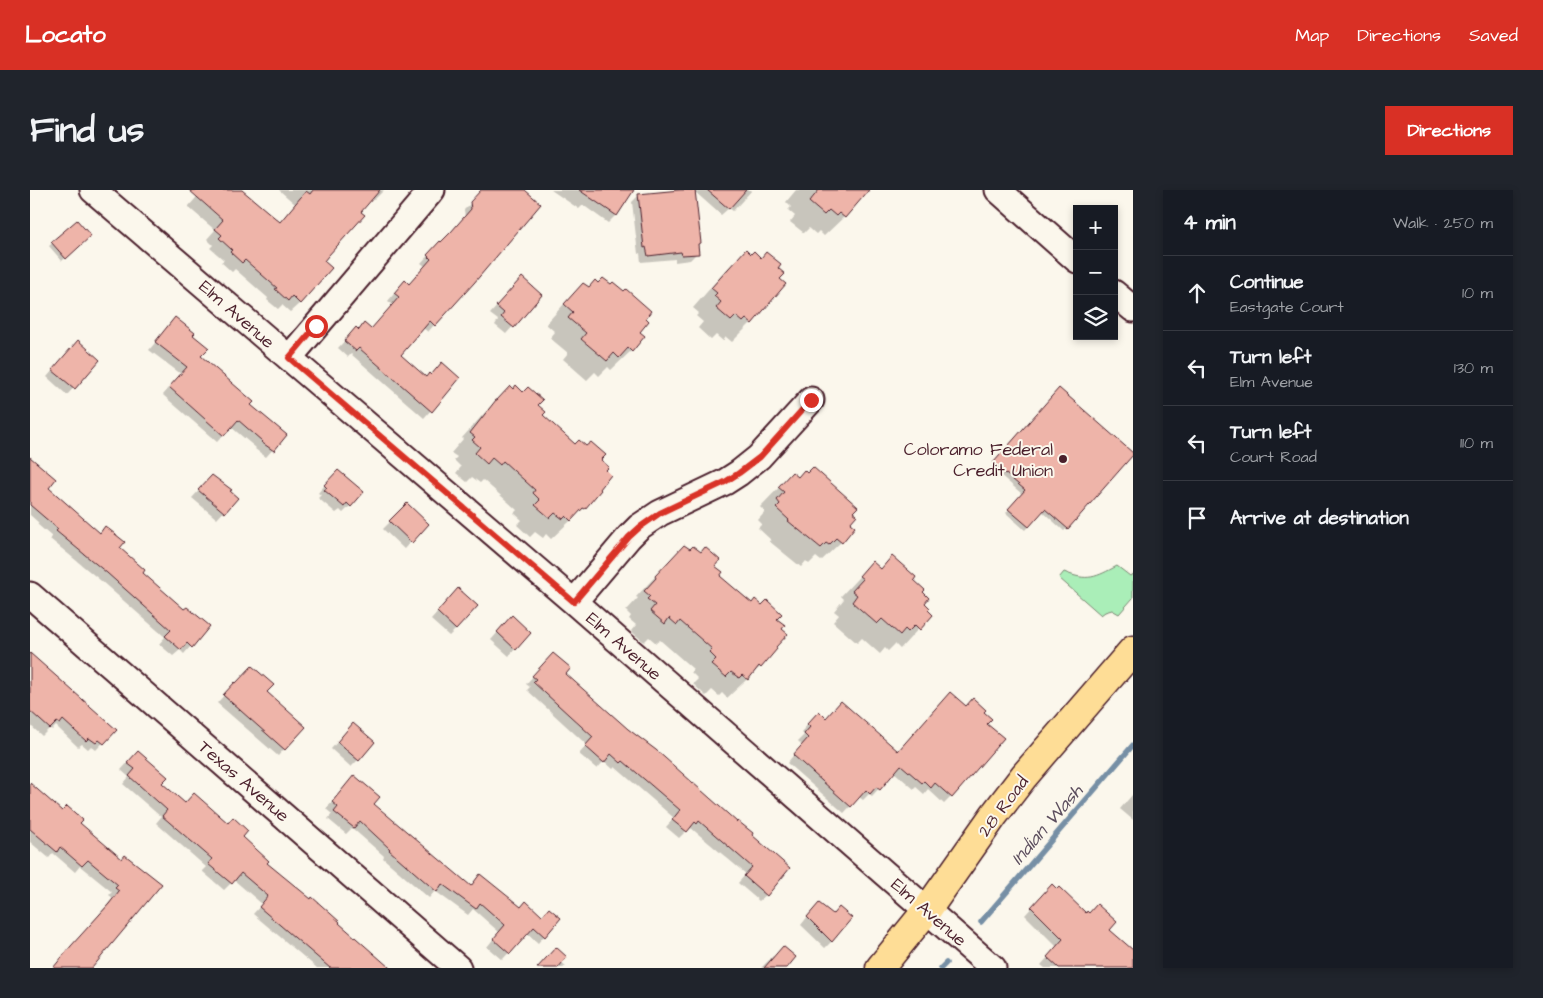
<!DOCTYPE html>
<meta charset="utf-8">
<style>
body{margin:0;font-family:"Architects Daughter",sans-serif;background:#20242c;color:#f1f3f6}
.controls{position:absolute;right:15px;top:15px;display:grid;overflow:hidden;border-radius:0px;box-shadow:0 2px 8px #0003}
.controls button{width:45px;height:45px;display:grid;place-items:center;padding:0;border:0;border-bottom:1px solid #363941;background:#171b24;color:#f1f3f6;font:25px sans-serif}
.stop{position:absolute;width:15px;height:15px;margin:-11px;border:4px solid #d93025;border-radius:50%;background:#fff}
.stop.end{background:#d93025;border-color:#fff;box-shadow:0 1px 5px #0008}
.list{margin:0;padding:0;list-style:none}
h2{display:flex;justify-content:space-between;align-items:center;height:65px;margin:0;padding:0 20px;font-size:21px}
h2 small{font-size:16px;font-weight:400;color:#9ea1a6}
.list li{display:grid;grid-template-columns:32px 1fr auto;gap:15px;align-items:center;box-sizing:border-box;height:75px;padding:0 20px;border-top:1px solid #363941}
.list b{display:block;font-size:19px;white-space:nowrap}
.list p{margin:0;font-size:16px;white-space:nowrap;color:#9ea1a6}
.list em{font-size:16px;font-style:normal;color:#9ea1a6}
.icon{flex:none;width:28px;height:28px;fill:none;stroke:currentColor;stroke-width:2;stroke-linecap:round;stroke-linejoin:round}
.map{position:relative;flex:none;width:1103px;height:778px;overflow:hidden;border-radius:0px}
header{display:flex;align-items:center;gap:30px;box-sizing:border-box;height:70px;padding:0 25px;background:#d93025;color:#fff}
header strong{font-size:24px}
nav{display:flex;gap:28px;margin-inline-start:auto;font-size:18px}
.intro{display:flex;align-items:center;justify-content:space-between;box-sizing:border-box;height:120px;padding:0 30px}
h1{margin:0;font-size:35px}
.button{padding:12px 22px;border-radius:0px;background:#d93025;color:#fff;font-size:18px;font-weight:700}
main{display:flex;gap:30px;padding:0 30px}
aside{flex:1;background:#171b24;border-radius:0px;box-shadow:0 2px 8px #0003}
.map>svg:first-child{display:block}
.green{fill:#aaeeb8;stroke:#7a8672}
.shadow{fill:#0003}
.lines{fill:none;stroke-linecap:round;stroke-linejoin:round}
.stream{stroke:#768fa5;stroke-width:5.5}
.building{fill:#eeb4a9;stroke:#4a1f2b}
.minor-casing{stroke:#4a1f2b;stroke-width:29}
.major-casing{stroke:#4a1f2b;stroke-width:31}
.minor{stroke:#fbf7ec;stroke-width:25}
.major{stroke:#fedd96;stroke-width:28}
.route{stroke:#d93025;stroke-width:6}
.poi-dot{fill:#4a1f2b;stroke:#fbf7ec;stroke-width:2}
.labels{text-anchor:middle;stroke-width:4;stroke-linejoin:round;paint-order:stroke}
.street-label{font-size:18px;fill:#4a1f2b;stroke:#fbf7ec}
.poi-label{font-size:18px;fill:#4a1f2b;stroke:#fbf7ec;text-anchor:end}
.water-label{font-size:19px;font-style:italic;fill:#5c4e5e;stroke:#fbf7ec}
</style>
<header>
<strong>Locato</strong>
<nav><a>Map</a><a>Directions</a><a>Saved</a></nav>
</header>
<div class="intro"><h1>Find us</h1><a class="button">Directions</a></div>
<main>
<div class="map">
<svg width="1103" height="778" viewBox="0 0 1103 778">
<rect width="100%" height="100%" fill="#fbf7ec"/>
<filter id="ink" filterUnits="userSpaceOnUse"><feTurbulence type="fractalNoise" baseFrequency=".02" numOctaves="2"/><feDisplacementMap in="SourceGraphic" scale="10" xChannelSelector="R" yChannelSelector="G"/><feConvolveMatrix kernelMatrix="1 2 1 2 8 2 1 2 1" color-interpolation-filters="sRGB"/></filter>
<g filter="url(#ink)">
<!-- green -->
<path class="green" d="M1087,376L1100,386L1103,384V408L1089,424L1082,420L1075,422L1071,425L1029,388L1034,382C1058,392 1066,387 1087,376Z"/>
<!-- shadow -->
<path class="shadow" d="M173,0H210L249,33L265,14L249,0H354L344,10L341,8L293,71L270,113L260,122L252,115L248,119L237,110L238,108L205,79L202,82L191,72L194,70L180,58L183,55L177,49L185,40L158,17Z
M454,0H493L404,135L398,142L393,138L369,166L396,189L429,188L394,228L321,164L318,167L308,158L319,146L328,141L341,140L363,115L358,111L368,99L379,95L395,76L391,73L403,60L411,54L435,27L434,20Z
M521,0H603L586,25L578,33L553,15L549,19Z
M653,0H722L703,21L699,18L691,25L664,1L670,53L667,56V63L660,70L645,72V69L611,72L610,63L608,64L602,12L609,5Z
M766,0H837L814,27L794,46L789,41L786,44L779,38L774,43L760,32L765,26L758,20L761,17L756,12Z
M47,32L59,46L32,71L19,56Z
M716,61L721,66L731,69L749,90L721,133L702,152L696,147L693,151L686,145L681,150L668,138L673,132L666,126L669,123L663,118L696,80Z
M485,96L511,105L476,144L465,135L468,130L460,124Z
M534,114L614,128L601,161L581,180L578,177L569,186L565,182L557,190L533,169L538,163L520,148L525,142L516,134Z
M145,129L162,145L170,166L220,215L256,245L236,267L225,259L226,258L201,237L187,252L133,205L151,184L119,160Z
M41,159L69,170L37,205L17,187Z
M1026,203L1037,338L1034,341L1012,321L995,340L976,323L992,304L961,277Z
M507,216L511,226L545,255L569,270L554,318L521,349L516,344L513,348L505,342L500,347L487,335L492,330L484,323L487,320L453,290L450,293L442,287L437,292L426,283L431,277L424,270L427,267L421,263L433,249L432,248L460,217Z
M0,269L17,298L69,344L76,337L88,358L111,383L154,421L178,436L154,464L150,460L143,466L129,454L135,447L70,390L20,349L22,347L7,334L9,333L0,325Z
M762,284L821,322L811,352L791,371L786,367L779,374L776,371L771,377L739,351L741,350L728,338L732,334L728,330L735,322L730,317Z
M301,288L320,316L313,323L310,320L306,323L288,308L291,305L288,303Z
M175,294L199,302L206,308L187,329L162,308Z
M377,315L397,334L374,359L353,339Z
M842,373L850,380L882,390L891,402L893,413L896,420L901,425L870,459L865,454L858,461L855,458L850,464L832,448L827,453L803,432L809,425L804,421L814,409L811,406Z
M635,376H684L688,386L715,409L746,429L744,458L745,459L730,477L697,508L692,503L689,506L682,500L676,506L663,494L668,489L661,482L663,479L630,450L626,453L619,447L614,452L601,441L606,435L599,429L601,426L596,421L608,408L606,407Z
M422,406L426,439L419,446L401,430Z
M475,434L485,459L479,466L461,450Z
M0,465L85,540L66,560L61,556L58,559L52,554L48,557L26,536L22,540L20,538L12,546L0,535Z
M517,471L534,484L707,634L736,705L729,711L708,693L716,684L661,638L659,640L658,639L649,648L636,637L644,628L585,577L583,579L574,571L567,579L549,564L557,555L497,500L500,497L496,494Z
M198,501L236,502L254,559L248,566L187,513Z
M935,517L952,522L955,534L921,607L914,614L898,599L894,604L886,597L884,599L864,582L842,606L839,604L833,610L829,607L814,623L757,573L772,555L768,551L774,545L771,542L782,530L796,529L868,563Z
M316,542L328,570L321,577L301,559Z
M101,569L155,614L211,647L236,673L358,778H287L223,724L232,714L204,690L194,700L172,681L176,677L126,633L131,627L93,594L99,587L91,580Z
M317,594L440,697L450,686L514,746L508,753L497,743L472,770L457,757L469,742L443,719L438,725L405,701L399,708L353,668L354,666L322,638L316,644L298,629L302,624L296,619Z
M0,595L32,623L49,633L92,670L130,694L60,778H24L83,708L79,705L82,702L50,676L45,682L23,663L19,668L0,652Z
M1103,604V630L1090,619Z
M1015,703L1056,724L1079,740L1103,762V778H1015L1011,775L1027,757L995,725Z
M782,721L802,751L795,758L771,735Z
M743,766L744,767L758,778H731Z
M531,772L536,776L533,778H508Z"/>
<g class="lines">
<!-- stream -->
<path class="stream" d="M951,732L1103,555
M911,778L916,773"/>
</g>
<!-- building -->
<path class="building" d="M159,0H212L250,32L276,1L280,4L283,0H350L331,22L335,25L298,66L294,71L302,78L270,114L262,106L258,111L245,99L247,98L215,70L212,73L200,62L202,60L189,48L192,45L185,39L193,30Z
M451,0H495L511,14L444,93L405,136L400,131L371,165L396,187L399,183L401,185L412,172L430,188L402,222L329,158L326,161L314,151L326,137L329,140L334,133L341,139L369,107L364,103L375,90L379,94L401,69L397,65L410,51L411,52L421,42L441,19L440,12Z
M549,0H604L587,26Z
M650,0H665L671,53L668,54L669,64L652,65L651,62L618,66L616,57L614,58L608,4Z
M677,0H716L699,19Z
M789,0H839L815,28L809,23L806,26L799,20L794,25L779,12Z
M47,30L61,46L36,69L21,52Z
M716,59L721,64L724,61L731,68L736,62L751,74L748,78L755,84L750,89L756,94L722,134L716,129L713,132L706,126L701,131L686,118L691,112L684,106L687,103L681,98Z
M492,87L512,105L484,138L471,127L474,123L466,116Z
M573,88L581,94L583,92L594,101L596,99L621,121L616,128L619,131L610,142L615,146L602,162L598,158L589,168L584,163L577,171L551,149L556,143L538,128L543,122L534,114L553,93L559,97L565,90L568,93Z
M145,127L165,143L163,145L179,158L171,166L224,212L221,215L257,245L244,261L231,252L232,251L208,230L194,246L139,197L157,177L125,152Z
M48,150L70,170L45,199L22,180Z
M486,195L493,202L498,197L513,210L508,215L516,222L513,225L545,254L549,250L556,256L561,252L576,265L571,270L579,277L576,280L581,285L570,299L571,300L555,319L553,318L541,331L536,326L533,329L525,323L520,328L505,315L510,310L503,303L505,300L473,271L470,275L462,268L457,274L445,263L450,257L442,250L445,247L440,243L466,210H467L480,196L483,199Z
M1029,198L1103,263V265L1038,339L1015,319L999,337L978,319L995,300L963,273Z
M0,267L26,289L19,298L70,343L75,336L95,352L90,358L115,380L113,383L154,419L157,417L180,436L162,458L157,453L151,460L135,446L141,440L77,383L26,341L28,339L0,315Z
M783,277L828,317L823,322L827,325L820,333L825,337L812,353L806,348L799,355L796,353L791,358L758,331L759,330L746,318L750,314L747,310L754,302L748,297L762,282L768,287L774,280L777,283Z
M308,280L334,302L321,317L317,313L314,317L294,300L297,298L294,295Z
M182,285L202,300L200,301L208,308L195,323L168,300Z
M377,313L399,334L382,353L359,331Z
M654,355L660,359L663,356L671,362L675,357L690,370L685,376L693,382L690,386L716,408L722,413L725,409L732,415L737,410L752,424L747,429L755,435L752,439L758,444L746,457L747,459L731,478L729,476L718,490L712,485L709,488L701,482L696,487L681,474L686,469L679,462L682,459L650,431L647,435L639,428L635,434L620,421L625,415L617,409L620,406L614,401L626,388L625,386Z
M862,366L886,387L884,390L895,400L893,402L899,408L895,413L900,418L898,420L903,425L890,440L885,435L878,442L875,439L870,445L852,429L847,434L822,412L827,405L822,401L833,389L829,386L842,371L851,379Z
M428,398L448,416L426,440L407,422Z
M482,425L501,443L486,460L467,442Z
M0,463L87,540L74,554L69,550L66,553L59,548L56,551L33,530L30,534L27,532L20,539L0,521Z
M523,463L541,478L536,484L598,539L626,560L707,632L708,631L723,643L722,645L760,678L737,706L714,686L722,677L669,631L667,634L665,632L657,642L642,630L650,620L593,571L591,573L581,564L574,573L555,556L563,547L503,492L506,489L502,486Z
M222,476L244,495L237,502L276,537L255,560L193,505L205,492L206,493Z
M920,502L936,516L943,508L956,520L954,522L962,529L957,534L974,548L922,608L905,593L901,598L894,591L892,593L871,575L850,600L846,597L840,604L836,600L821,617L763,565L778,548L774,544L780,537L777,534L789,521L796,528L811,511L868,561Z
M323,533L345,552L329,571L307,552Z
M108,561L138,587L132,593L155,613L164,603L198,633L203,627L218,641L213,647L239,671L237,673L281,709L282,707L310,732L309,733L360,778H300L229,717L238,706L211,683L202,694L178,674L182,669L132,626L137,620L99,586L105,579L97,573Z
M324,585L350,607L344,614L441,696L450,684L491,717L496,711L512,726L519,718L531,728L515,747L504,737L480,764L463,749L475,735L450,713L446,719L412,694L407,702L359,660L360,659L330,631L324,638L304,622L308,617L302,612Z
M0,593L32,621L37,616L53,630L50,633L92,669L95,665L132,694L62,778H23L41,756L79,714L89,701L85,698L88,695L58,670L52,676L30,657L27,662L0,639Z
M1022,694L1027,699L1029,697L1056,723L1057,721L1059,723L1067,714L1087,732L1080,740L1103,760V778H1029L1017,767L1033,749L1001,717Z
M789,713L803,724L809,717L822,728L802,752L777,727Z
M753,756L766,767L757,778H734Z
M526,757L537,767L528,778H507Z"/>
<g class="lines">
<!-- minor casing -->
<g class="minor-casing">
<path id="minor" d="M63,0L544,412L963,778
M968,0L1047,70
M1084,103L1103,119
M259,168L402,0
M0,405L428,778
M544,412L599,347L609,337L630,323L695,292L709,283L729,267L781,210"/>
</g>
<!-- major casing -->
<g class="major-casing">
<path id="major" d="M850,778L897,720L964,625L994,586L1103,460"/>
</g>
<!-- minor -->
<use href="#minor" class="minor"/>
<!-- major -->
<use href="#major" class="major"/>
</g>
</g>
<g class="lines" filter="url(#ink)">
<!-- route -->
<path class="route" d="M286,136L259,168L544,412L599,347L610,337L630,323L695,292L709,283L730,267L781,210"/>
</g>
<!-- markers -->
<circle class="poi-dot" cx="1033" cy="269" r="5"/>
<g class="labels">
<!-- street labels -->
<g class="street-label">
<text transform="translate(207 124) rotate(41)" y="6">Elm Avenue</text>
<text transform="translate(594 456) rotate(41)" y="6">Elm Avenue</text>
<text transform="translate(214 591) rotate(41)" y="6">Texas Avenue</text>
<text transform="translate(973 616) rotate(-53)" y="6">28 Road</text>
<text transform="translate(899 722) rotate(41)" y="6">Elm Avenue</text>
</g>
<!-- poi labels -->
<g class="poi-label">
<text x="1023" y="265">Coloramo Federal<tspan x="1023" dy="21">Credit Union</tspan></text>
</g>
<!-- water labels -->
<g class="water-label">
<text transform="translate(1016 634) rotate(-49)" y="7">Indian Wash</text>
</g>
</g>
</svg>
<div class="controls">
<button>+</button>
<button>−</button>
<button><svg class="icon" aria-label="layers" viewBox="0 0 24 24"><path d="M12 4l9 5-9 5-9-5zM3 14l9 5 9-5"/></svg></button>
</div>
<div class="stop" style="left:286px;top:136px"></div>
<div class="stop end" style="left:781px;top:210px"></div>
</div>
<aside>
<h2>4 min<small>Walk · 250 m</small></h2>
<ul class="list">
<li><svg class="icon" aria-label="ahead" viewBox="0 0 24 24"><path d="M12 20V5M6 11l6-6 6 6"/></svg><div><b>Continue</b><p>Eastgate Court</p></div><em>10 m</em></li>
<li><svg class="icon" aria-label="left" viewBox="0 0 24 24"><path d="M17 20v-9H6M10 6l-5 5 5 5"/></svg><div><b>Turn left</b><p>Elm Avenue</p></div><em>130 m</em></li>
<li><svg class="icon" aria-label="left" viewBox="0 0 24 24"><path d="M17 20v-9H6M10 6l-5 5 5 5"/></svg><div><b>Turn left</b><p>Court Road</p></div><em>110 m</em></li>
<li><svg class="icon" aria-label="arrive" viewBox="0 0 24 24"><path d="M6 21V4h12l-3 4 3 4H6"/></svg><div><b>Arrive at destination</b></div></li>
</ul>
</aside>
</main>
